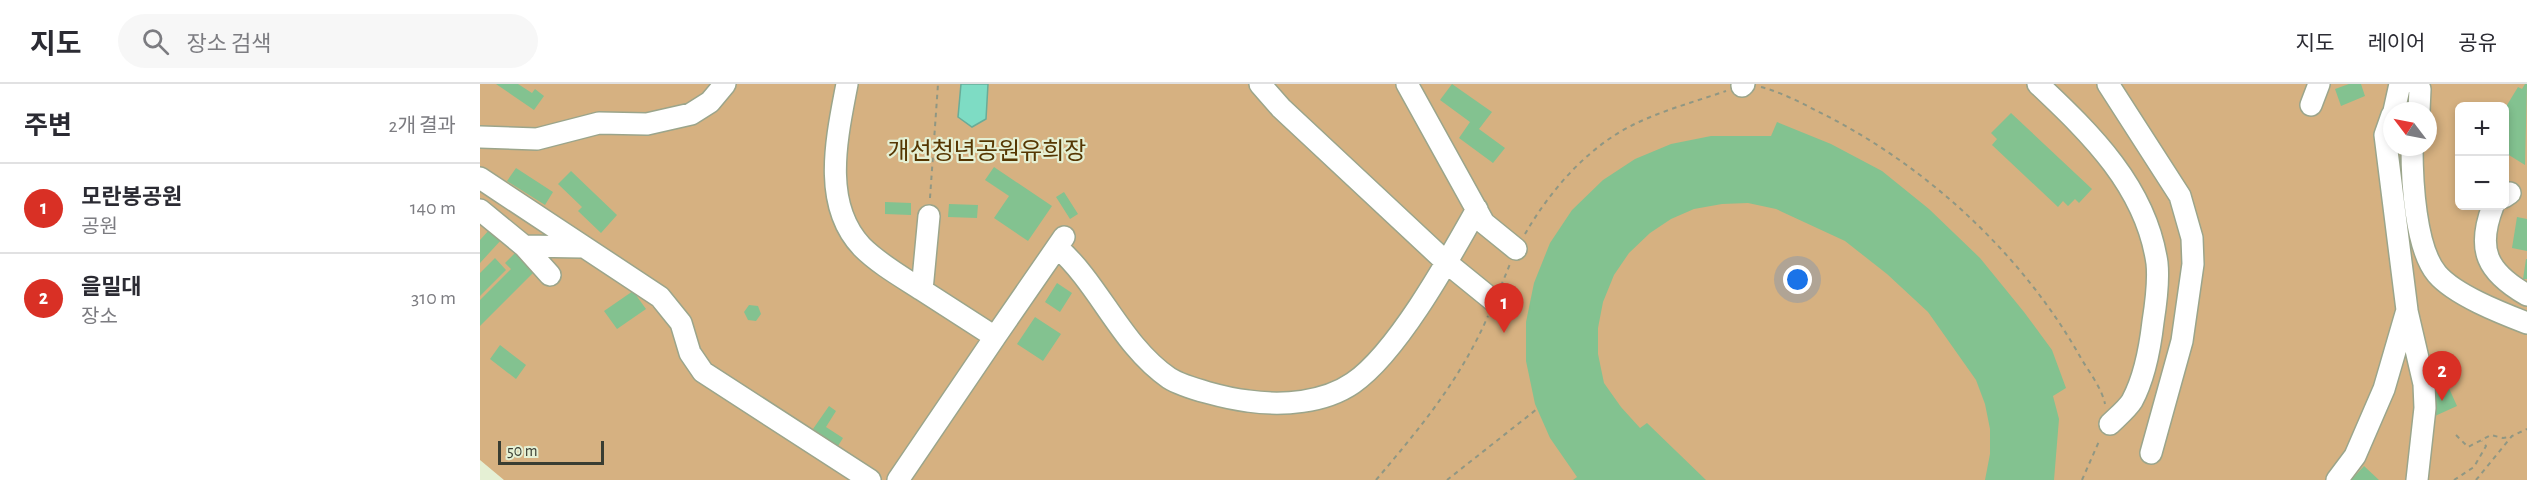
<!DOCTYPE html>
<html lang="ko">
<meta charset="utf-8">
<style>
body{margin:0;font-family:"Alegreya Sans","Noto Sans KR",sans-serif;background:#f7f7f7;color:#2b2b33}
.controls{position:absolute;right:18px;top:18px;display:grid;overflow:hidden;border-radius:9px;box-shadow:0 3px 9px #0003}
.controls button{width:54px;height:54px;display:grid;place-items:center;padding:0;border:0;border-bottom:2px solid #e1e1e2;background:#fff;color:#2b2b33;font:30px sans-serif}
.compass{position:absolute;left:1903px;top:18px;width:54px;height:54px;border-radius:50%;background:#fff;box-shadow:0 3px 9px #0003;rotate:302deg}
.scale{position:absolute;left:18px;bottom:15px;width:106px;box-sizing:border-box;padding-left:6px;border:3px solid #393d32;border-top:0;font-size:16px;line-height:21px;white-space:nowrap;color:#393d32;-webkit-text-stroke:4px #e5f0d4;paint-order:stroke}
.you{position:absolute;left:1318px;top:196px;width:21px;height:21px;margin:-15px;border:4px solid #fff;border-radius:50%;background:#1a73e8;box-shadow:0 0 0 9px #1a73e833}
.badge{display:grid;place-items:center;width:39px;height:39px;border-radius:50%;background:#d93025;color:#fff;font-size:20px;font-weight:700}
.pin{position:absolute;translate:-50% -50px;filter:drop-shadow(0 2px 3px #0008)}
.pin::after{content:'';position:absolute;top:32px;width:21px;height:18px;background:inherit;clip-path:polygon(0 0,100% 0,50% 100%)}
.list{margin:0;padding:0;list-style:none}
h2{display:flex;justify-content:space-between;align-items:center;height:78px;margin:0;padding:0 24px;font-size:26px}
h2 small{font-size:20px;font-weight:400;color:#7c7c81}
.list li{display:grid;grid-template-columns:39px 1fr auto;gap:18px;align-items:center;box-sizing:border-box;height:90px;padding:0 24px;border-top:2px solid #e1e1e2}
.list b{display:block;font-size:22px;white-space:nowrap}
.list p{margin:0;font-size:20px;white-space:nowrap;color:#7c7c81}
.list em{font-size:20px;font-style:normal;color:#7c7c81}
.icon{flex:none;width:33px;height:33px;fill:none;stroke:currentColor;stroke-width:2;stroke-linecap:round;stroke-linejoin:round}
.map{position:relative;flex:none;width:2047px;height:396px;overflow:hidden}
header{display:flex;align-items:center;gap:36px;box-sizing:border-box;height:84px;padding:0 30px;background:#fff;border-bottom:2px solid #e1e1e2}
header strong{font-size:28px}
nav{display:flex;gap:33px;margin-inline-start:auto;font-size:21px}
.search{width:420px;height:54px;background:#f7f7f7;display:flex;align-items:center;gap:15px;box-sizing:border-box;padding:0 21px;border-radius:33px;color:#7c7c81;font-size:22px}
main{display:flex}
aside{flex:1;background:#fff}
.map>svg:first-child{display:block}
.green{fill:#d6b181;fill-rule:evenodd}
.water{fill:#7edcc4;stroke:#69ac98;stroke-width:1.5}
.building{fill:#83c290}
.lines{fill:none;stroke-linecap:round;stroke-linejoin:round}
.minor-casing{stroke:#9ba58b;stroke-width:24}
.path{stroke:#909783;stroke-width:2;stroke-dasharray:4.5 4.5;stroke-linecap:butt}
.minor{stroke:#fff;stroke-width:21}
.labels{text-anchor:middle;stroke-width:4.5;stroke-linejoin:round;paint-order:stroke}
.park-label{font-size:24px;fill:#553602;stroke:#e5f0d4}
</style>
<header>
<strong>지도</strong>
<div class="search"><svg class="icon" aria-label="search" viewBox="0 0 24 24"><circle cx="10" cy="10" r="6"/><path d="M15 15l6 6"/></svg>장소 검색</div>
<nav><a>지도</a><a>레이어</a><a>공유</a></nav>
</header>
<main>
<aside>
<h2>주변<small>2개 결과</small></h2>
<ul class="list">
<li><span class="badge">1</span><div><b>모란봉공원</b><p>공원</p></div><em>140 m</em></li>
<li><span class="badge">2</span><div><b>을밀대</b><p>장소</p></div><em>310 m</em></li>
</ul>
</aside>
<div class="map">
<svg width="2047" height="396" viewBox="0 0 2047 396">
<rect width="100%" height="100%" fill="#e5f0d4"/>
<!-- green -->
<path class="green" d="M0,0H2047V396H24L0,376ZM1980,22H2024V122H1980ZM1912,27H1948V63H1912Z"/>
<!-- water -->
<path class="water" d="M481,0H508L506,35L492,43L478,33Z"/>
<!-- building -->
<path class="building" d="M16,0H38L52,9L55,5L64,12L54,26Z
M972,0L1012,28L999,45L1025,64L1013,79L979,54L990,38L960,16Z
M1869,0H1881L1885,12L1861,22L1855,5Z
M2045,0H2047L2045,81L2024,68V26L2038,3L2042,5Z
M1531,29L1612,105L1599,119L1595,115L1588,122L1583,117L1578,123L1512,61L1517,55L1511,49Z
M1297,38L1351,60L1402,87L1449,125L1500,174L1544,228L1572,266L1586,304L1573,312L1579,335L1574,396H1505L1510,370V345L1505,320L1496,296L1448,228L1407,190L1365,157L1296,125L1268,119L1242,120L1214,125L1191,135L1170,149L1149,169L1134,191L1123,218L1118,244V270L1124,299L1141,323L1160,344L1167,339L1226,396H1093L1097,393L1070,354L1055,320L1046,277V238L1054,199L1070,159L1092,126L1123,96L1155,75L1191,60L1231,52H1291Z
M514,83L572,122L548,157L514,134L529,112L505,96Z
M36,84L73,108L65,121L27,97Z
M91,87L137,131L121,149L98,127L102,123L78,100Z
M584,108L598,130L590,135L576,113Z
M405,118L431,119V131L405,130Z
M469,120L498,121L497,134L468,133Z
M2037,133L2047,135V167L2032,164Z
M10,145L22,155L0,179V156Z
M37,167L56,186L0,242V216L31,185L25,179Z
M15,174L26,186L0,212V189Z
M2046,175H2047V195H2043Z
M577,199L592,209L580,228L565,218Z
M153,207L166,225L137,245L124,227Z
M269,221L278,222L281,230L276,237L268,236L264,228Z
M555,233L581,250L563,277L537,260Z
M20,261L46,281L36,295L10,275Z
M1968,302L1977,322L1955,332L1946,313Z
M349,322L356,327L346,343L363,354L358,362L333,345Z
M1884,382L1899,396H1871Z"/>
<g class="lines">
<!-- minor casing -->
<g class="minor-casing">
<path id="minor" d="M367,0C357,53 341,120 382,163C399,180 422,193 442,206
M780,0L801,24L967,179L1015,218
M927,0L1004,139L1036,165
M1558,0C1611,50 1666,103 1677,179C1679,198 1676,219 1673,238C1670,264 1665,293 1652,317C1647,325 1637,333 1630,340
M1628,0L1700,112L1712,154L1713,180L1702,257L1671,369
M1937,0L1940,5L1939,27
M1262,2L1264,0
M1831,21L1839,0
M1914,27L1920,0
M0,53L57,55L119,39L167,40L211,30L230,18L245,0
M1932,63C1932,96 1935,164 1957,190C1975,211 2021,229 2047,239
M0,94L180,213L201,239L210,269L223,288L390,396
M2024,113L2030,109
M2013,122C1996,166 2007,188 2047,211
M0,126L44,162L70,191
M44,162L103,163
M577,163C620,201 641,261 689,294C705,304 749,315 768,317C802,322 844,319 873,299C918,268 970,173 997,125
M1927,227L1944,300L1945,324L1937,396
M515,253L584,153
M418,396L515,253L442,206L449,132
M1857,396L1875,372L1904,305L1927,226L1905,51L1912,31"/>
</g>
<!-- path -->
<path class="path" d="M1281,3C1300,8 1318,17 1335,26C1444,79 1543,170 1602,276C1610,289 1622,305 1625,320
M450,114L458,0
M1045,150C1071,105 1110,60 1159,38C1187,25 1217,17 1246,7
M1021,202L1030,180
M1976,351L1988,363L2011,351L2023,354L2031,353
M896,396C941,343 980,296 1008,232
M967,396L1057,325
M1602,396L1620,355
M1974,396L1994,383L2006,362L2002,357
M1996,396L2032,352L2047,345"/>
<!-- minor -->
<use href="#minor" class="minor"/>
</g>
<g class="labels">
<!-- park labels -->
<g class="park-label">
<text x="507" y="75">개선청년공원유희장</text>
</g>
</g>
</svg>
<div class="controls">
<button>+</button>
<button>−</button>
</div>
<svg class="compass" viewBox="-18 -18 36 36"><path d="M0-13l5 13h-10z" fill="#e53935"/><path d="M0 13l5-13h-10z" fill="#7c7c81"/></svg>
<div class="scale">50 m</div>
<div class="you"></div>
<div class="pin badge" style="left:1024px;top:249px">1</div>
<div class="pin badge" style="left:1962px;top:317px">2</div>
</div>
</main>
